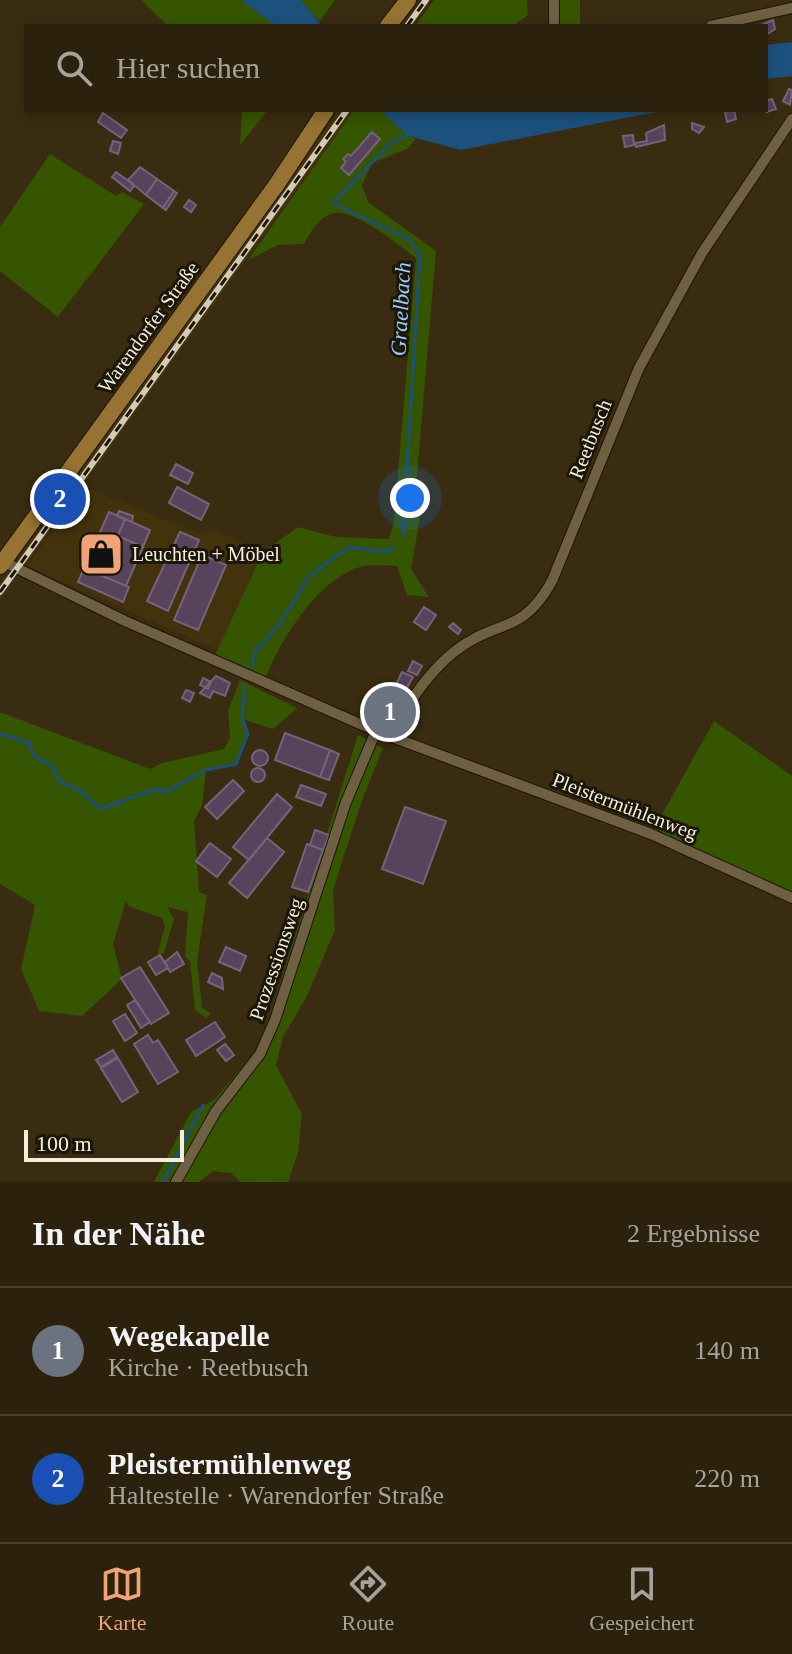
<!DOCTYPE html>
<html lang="de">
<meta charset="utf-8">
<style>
body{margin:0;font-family:"Times New Roman",serif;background:#372e1a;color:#f1f3f6}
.scale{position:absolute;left:24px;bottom:20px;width:160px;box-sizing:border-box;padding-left:8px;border:4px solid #f6eedd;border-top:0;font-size:22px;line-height:28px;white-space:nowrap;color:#f6eedd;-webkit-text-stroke:6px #1c160a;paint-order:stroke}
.you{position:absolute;left:410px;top:498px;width:28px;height:28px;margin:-20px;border:6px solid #fff;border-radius:50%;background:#1a73e8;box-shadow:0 0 0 12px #1a73e833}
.badge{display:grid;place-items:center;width:52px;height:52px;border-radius:50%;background:#efa377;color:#fff;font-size:26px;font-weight:700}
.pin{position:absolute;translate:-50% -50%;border:4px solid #fff;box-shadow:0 2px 8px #0006}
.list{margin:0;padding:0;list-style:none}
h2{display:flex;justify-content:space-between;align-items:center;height:104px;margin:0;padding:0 32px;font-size:34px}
h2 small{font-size:26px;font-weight:400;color:#a6a39d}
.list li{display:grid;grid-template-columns:52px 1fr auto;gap:24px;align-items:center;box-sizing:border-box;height:128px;padding:0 32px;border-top:2px solid #473e2d}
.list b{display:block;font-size:30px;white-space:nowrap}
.list p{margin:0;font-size:26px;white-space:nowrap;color:#a6a39d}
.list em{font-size:26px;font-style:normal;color:#a6a39d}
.icon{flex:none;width:44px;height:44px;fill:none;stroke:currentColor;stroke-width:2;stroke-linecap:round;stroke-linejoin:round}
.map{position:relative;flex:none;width:792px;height:1182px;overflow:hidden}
.search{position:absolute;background:#2b210c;box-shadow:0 4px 12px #0003;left:24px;right:24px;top:24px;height:88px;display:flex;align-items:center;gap:20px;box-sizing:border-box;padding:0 28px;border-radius:0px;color:#a6a39d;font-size:30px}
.sheet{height:360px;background:#2b210c}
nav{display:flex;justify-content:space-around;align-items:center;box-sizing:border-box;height:112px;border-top:2px solid #473e2d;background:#2b210c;font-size:22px;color:#a6a39d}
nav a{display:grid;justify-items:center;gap:4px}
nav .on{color:#efa377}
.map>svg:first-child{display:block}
.built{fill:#43330d}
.green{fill:#355500}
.water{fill:#1b517c}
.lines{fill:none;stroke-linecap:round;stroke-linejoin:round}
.stream{stroke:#1b517c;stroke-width:3}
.building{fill:#57435b;stroke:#77627b;stroke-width:2}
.street-casing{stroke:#201400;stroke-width:12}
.primary-casing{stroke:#201400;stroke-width:18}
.street{stroke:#6f6043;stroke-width:10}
.primary{stroke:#967233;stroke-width:16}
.rail-casing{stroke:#d3cab7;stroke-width:6}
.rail{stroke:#1c160a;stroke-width:3;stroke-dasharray:9;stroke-linecap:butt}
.labels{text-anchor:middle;stroke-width:6;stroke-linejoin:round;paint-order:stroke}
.street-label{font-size:20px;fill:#f6eedd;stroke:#1c160a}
.poi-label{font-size:20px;fill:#f6eedd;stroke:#1c160a;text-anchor:start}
.water-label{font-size:22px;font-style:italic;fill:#99cdfc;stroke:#1c160a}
</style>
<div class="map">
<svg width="792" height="1182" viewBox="0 0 792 1182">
<rect width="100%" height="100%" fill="#392c10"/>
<!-- built -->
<path class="built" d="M339,110H354L0,600V584Z
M85,487L203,535L213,529L263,552L217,650L27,566Z"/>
<!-- green -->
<path class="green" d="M141,0H241L263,13L276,26H168Z
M301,0H335L319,22Z
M434,0H527L528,15L513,26H415Z
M551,0H580V26H556Z
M242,110H268L240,145Z
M354,110H380L408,136L416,139L407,149L372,163L362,185L368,202L436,251L415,499L421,512L411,569L429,597L407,595L397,566C385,566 371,564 359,567C316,581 279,642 264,682L213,659L263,552L298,527L336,537L389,539L394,521L416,258C398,245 349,203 328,215C317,221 310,233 304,244L278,245L248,260Z
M50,154L116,196L122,192L144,204L58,317L0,271V227Z
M240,680L297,708L273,729L245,720L248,734L236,764L206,771L202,806L194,821L199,892L207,895L197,961L202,1008L211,1013L206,1018L195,1010L190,961L185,956L188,912L167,907L174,919L164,953L157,955L165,926L162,918L128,906L126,901L113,944L122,979L82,1016L39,1011L21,969L35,905L0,884V712L150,769L162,763L224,749L230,738L228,710Z
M714,721L792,776V898L651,834Z
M358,735L383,748L361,803L333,890L335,930L307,996L283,1037L276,1065L302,1114L298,1153L288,1182H240L231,1173L213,1171L199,1182H154L191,1112L214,1100L261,1044Z"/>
<!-- water -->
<path class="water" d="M241,0H301L322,26H276Z
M792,42V76L766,79V45Z
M380,110H666L461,150L408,136Z"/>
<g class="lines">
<!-- stream -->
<path class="stream" d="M403,536L420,255L409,239L333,203L391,143L410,134
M252,666L255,652L279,625L309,576L349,547L384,552L394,548
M0,734L29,743C31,757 39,760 51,764L60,782L81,791L100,809L156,789L165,792L206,770L236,764L248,734L242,718L245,686
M163,1182L203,1105"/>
</g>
<!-- building -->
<path class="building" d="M773,20L775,29L766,35V26L761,25Z
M789,89L792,90L790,105L783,101Z
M772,99L776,109L767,112L766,101Z
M734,110L736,119L727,122L725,112Z
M103,113L127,130L121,138L98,122Z
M692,123L704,127L699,133L692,129Z
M664,125L665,140L636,147L635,143L647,141L646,133Z
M372,132L380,139L349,175L341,168L346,162L343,159L348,154L351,156Z
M633,135L634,145L625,147L623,136Z
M113,141L121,143L118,154L110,151Z
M140,167L157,179L146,195L128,180Z
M116,172L130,182L134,186L130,191L112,177Z
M157,179L174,191L163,208L146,195Z
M174,191L177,193L166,210L163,208Z
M189,200L196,205L191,212L184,207Z
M176,464L193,473L188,484L170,475Z
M177,487L209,504L201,520L169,503Z
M119,511L133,516L132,522L117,516Z
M109,512L125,519L101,575L84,568Z
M125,519L150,530L143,547L118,536Z
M180,532L199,540L168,611L147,601Z
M118,536L143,547L126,586L100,575Z
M202,555L226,565L198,630L174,620Z
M84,568L129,587L123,602L78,582Z
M424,607L436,615L426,630L414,622Z
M453,623L461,630L458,634L449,627Z
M413,661L422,666L417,675L408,671Z
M402,672L413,677L403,695L393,691Z
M216,676L230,683L225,696L213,691L210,698L200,693Z
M203,678L211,682L208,689L200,685Z
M186,690L194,693L190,702L182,698Z
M285,733L330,750L320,777L275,760Z
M252 758a8 8 0 1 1 16 0a8 8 0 1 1-16 0Z
M330,750L339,754L329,780L320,777Z
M251 775a7 7 0 1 1 14 0a7 7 0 1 1-14 0Z
M233,780L244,791L217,819L205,807Z
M301,785L326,794L321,806L296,797Z
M277,794L292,807L249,860L233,847Z
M405,807L446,821L423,884L382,869Z
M315,830L329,835L323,850L310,845Z
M267,838L284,852L247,898L229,883Z
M210,843L231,859L217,877L196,861Z
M307,844L323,850L308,892L292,887Z
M226,947L246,956L240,971L219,962Z
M177,952L184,964L170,972L165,962Z
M160,955L168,968L156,975L148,962Z
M140,967L169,1013L151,1024L121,978Z
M212,973L222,978L223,989L208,982Z
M135,1000L150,1022L141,1028L127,1005Z
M125,1014L137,1033L125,1041L113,1021Z
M215,1022L225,1037L196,1056L186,1040Z
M148,1035L153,1043L158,1040L178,1072L158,1084L134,1044Z
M225,1044L234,1055L226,1061L217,1050Z
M113,1050L117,1057L101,1067L96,1060Z
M118,1058L138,1092L122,1102L101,1068Z"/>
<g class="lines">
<!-- street casing -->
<g class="street-casing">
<path id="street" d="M554,26V0
M711,26L792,8
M0,560L125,621L376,731L651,834L792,898
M388,735C408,706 426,674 454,652C496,618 521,637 552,581L639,368L702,253L792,119
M176,1182L216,1111L260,1054L275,1020L346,802L376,731"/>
</g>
<!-- primary casing -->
<g class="primary-casing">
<path id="primary" d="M388,26L408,0
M0,566L277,184L326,110"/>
</g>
<!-- street -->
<use href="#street" class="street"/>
<!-- primary -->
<use href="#primary" class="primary"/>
<!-- rail casing -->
<g class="rail-casing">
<path id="rail" d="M407,26L426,0
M0,592L347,110"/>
</g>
<!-- rail -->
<use href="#rail" class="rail"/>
</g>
<!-- icons -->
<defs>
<g id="shop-square" transform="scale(2.3)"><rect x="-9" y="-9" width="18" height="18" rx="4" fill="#efa377" stroke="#1c160a"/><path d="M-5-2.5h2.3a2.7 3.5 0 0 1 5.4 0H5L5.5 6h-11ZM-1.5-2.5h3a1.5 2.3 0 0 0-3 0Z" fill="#111"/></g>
</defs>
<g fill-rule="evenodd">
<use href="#shop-square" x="101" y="554"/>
</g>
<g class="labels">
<!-- street labels -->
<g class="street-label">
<text transform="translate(148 327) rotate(-54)" y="7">Warendorfer Straße</text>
<text transform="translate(590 439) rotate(-68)" y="7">Reetbusch</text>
<text transform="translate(625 806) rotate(21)" y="7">Pleistermühlenweg</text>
<text transform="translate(276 959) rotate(-71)" y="7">Prozessionsweg</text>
</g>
<!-- poi labels -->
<g class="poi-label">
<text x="132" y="561">Leuchten + Möbel</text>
</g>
<!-- water labels -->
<g class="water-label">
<text transform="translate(400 309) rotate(-87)" y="8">Graelbach</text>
</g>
</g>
</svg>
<div class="scale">100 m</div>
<div class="you"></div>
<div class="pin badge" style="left:390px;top:712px;background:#6b7280">1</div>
<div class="pin badge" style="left:60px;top:499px;background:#1a4fb4">2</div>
<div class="search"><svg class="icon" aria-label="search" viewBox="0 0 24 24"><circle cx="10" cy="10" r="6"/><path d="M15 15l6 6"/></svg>Hier suchen</div>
</div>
<section class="sheet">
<h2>In der Nähe<small>2 Ergebnisse</small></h2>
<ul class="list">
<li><span class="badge" style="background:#6b7280">1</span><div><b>Wegekapelle</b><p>Kirche · Reetbusch</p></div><em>140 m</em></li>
<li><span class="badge" style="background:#1a4fb4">2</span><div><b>Pleistermühlenweg</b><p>Haltestelle · Warendorfer Straße</p></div><em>220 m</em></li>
</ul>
</section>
<nav>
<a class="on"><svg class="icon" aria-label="map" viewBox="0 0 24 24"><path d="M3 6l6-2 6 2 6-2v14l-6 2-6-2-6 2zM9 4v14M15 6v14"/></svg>Karte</a>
<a><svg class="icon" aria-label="directions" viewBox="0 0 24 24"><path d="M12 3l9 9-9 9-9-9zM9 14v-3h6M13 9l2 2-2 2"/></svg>Route</a>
<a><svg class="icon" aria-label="saved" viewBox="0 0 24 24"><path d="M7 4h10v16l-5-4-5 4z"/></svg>Gespeichert</a>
</nav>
